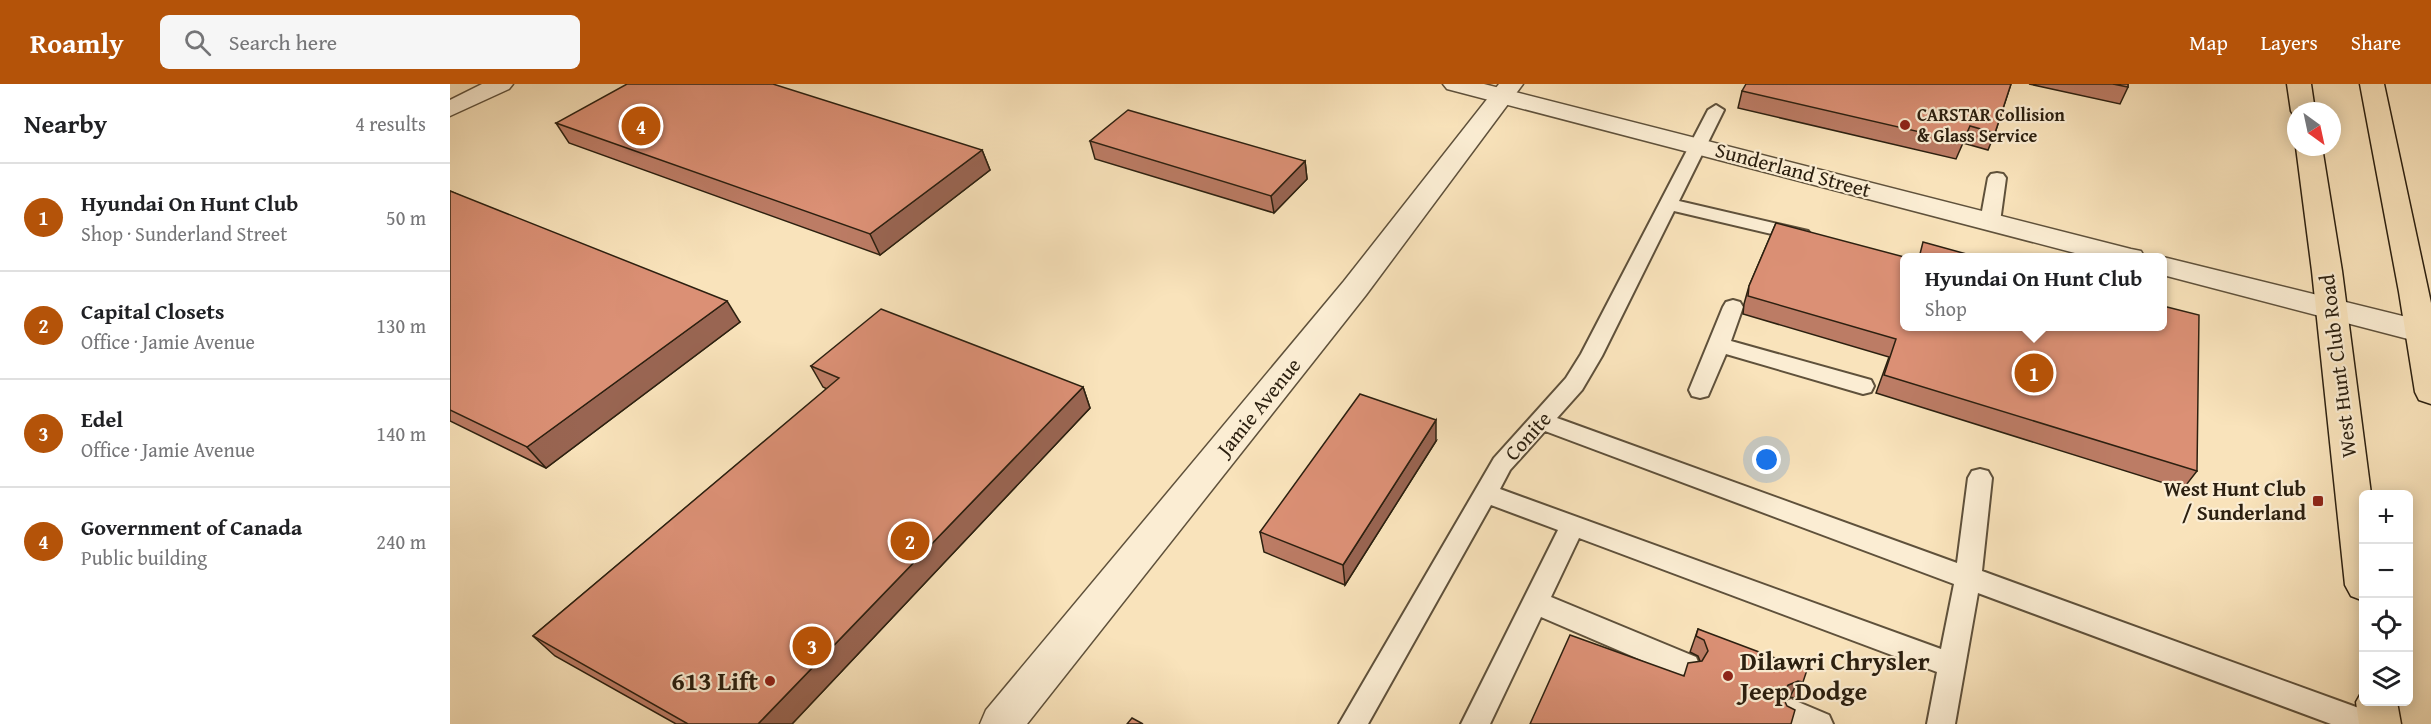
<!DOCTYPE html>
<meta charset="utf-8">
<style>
body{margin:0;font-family:"Gentium Book Plus",serif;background:#f6f6f6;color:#202124}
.controls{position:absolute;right:18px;bottom:18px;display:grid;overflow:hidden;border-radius:9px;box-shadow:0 3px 15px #0003}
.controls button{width:54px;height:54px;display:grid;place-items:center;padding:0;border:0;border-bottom:2px solid #e0e0e0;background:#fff;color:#202124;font:30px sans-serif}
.compass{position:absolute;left:1837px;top:18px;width:54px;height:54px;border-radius:50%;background:#fff;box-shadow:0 3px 15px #0003;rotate:147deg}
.you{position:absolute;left:1317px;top:376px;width:21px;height:21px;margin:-15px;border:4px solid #fff;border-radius:50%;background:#1a73e8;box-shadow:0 0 0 9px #1a73e833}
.badge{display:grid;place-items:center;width:39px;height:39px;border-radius:50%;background:#b45309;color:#fff;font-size:20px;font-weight:700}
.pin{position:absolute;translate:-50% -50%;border:3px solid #fff;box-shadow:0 2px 6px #0006}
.popup{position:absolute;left:1450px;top:169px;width:267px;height:78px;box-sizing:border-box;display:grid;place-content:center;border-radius:9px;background:#fff;filter:drop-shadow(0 2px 4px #0005);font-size:20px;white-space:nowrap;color:#757577}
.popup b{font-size:22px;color:#202124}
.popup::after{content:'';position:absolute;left:50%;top:100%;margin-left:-12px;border:12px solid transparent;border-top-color:#fff}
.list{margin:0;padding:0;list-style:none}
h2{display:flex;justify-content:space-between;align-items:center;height:78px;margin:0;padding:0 24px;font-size:26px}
h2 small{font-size:20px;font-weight:400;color:#757577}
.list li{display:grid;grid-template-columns:39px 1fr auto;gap:18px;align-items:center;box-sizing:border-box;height:108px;padding:0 24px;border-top:2px solid #e0e0e0}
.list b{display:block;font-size:22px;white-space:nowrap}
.list p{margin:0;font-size:20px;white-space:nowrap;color:#757577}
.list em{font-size:20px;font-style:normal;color:#757577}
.icon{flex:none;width:33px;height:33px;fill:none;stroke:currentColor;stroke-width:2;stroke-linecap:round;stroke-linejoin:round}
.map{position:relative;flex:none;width:1981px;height:640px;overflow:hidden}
header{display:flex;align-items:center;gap:36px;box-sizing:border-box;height:84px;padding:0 30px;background:#b45309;color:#fff}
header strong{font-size:28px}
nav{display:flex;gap:33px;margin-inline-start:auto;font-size:21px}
.search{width:420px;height:54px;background:#f6f6f6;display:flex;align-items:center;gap:15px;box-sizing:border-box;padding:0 21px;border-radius:9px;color:#757577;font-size:22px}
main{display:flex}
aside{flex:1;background:#fff}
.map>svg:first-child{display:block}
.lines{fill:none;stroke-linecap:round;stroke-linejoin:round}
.service-casing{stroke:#5f513b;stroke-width:4}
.minor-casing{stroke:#5f513b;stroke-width:3}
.tertiary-casing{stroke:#5f513b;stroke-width:3}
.primary-casing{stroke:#2c2010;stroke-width:3}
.service{fill:#fbedd3;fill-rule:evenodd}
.minor{fill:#fbedd3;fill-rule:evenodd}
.tertiary{fill:#fbedd3;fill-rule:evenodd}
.primary{fill:#f9e3bb;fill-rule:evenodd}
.wall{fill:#bc7c65;stroke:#2c2010;stroke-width:1.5}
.shaded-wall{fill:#996552;stroke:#2c2010;stroke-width:1.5}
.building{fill:#db9075;stroke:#2c2010;stroke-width:1.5}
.poi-dot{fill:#8f2418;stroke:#fbedd3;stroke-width:2}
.labels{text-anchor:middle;stroke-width:4.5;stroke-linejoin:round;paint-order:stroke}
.far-poi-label{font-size:18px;font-weight:bold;fill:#2c2010;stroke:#fbedd3;text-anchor:start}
.street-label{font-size:21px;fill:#2c2010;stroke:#fbedd3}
.poi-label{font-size:21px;font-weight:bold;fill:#2c2010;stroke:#fbedd3;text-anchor:end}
.near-poi-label{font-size:26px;font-weight:bold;fill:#2c2010;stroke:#fbedd3;text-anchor:start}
</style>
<header>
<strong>Roamly</strong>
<div class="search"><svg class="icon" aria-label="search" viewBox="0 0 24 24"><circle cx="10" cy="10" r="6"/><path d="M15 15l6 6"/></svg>Search here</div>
<nav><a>Map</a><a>Layers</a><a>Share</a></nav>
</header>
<main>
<aside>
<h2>Nearby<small>4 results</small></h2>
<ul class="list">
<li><span class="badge">1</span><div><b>Hyundai On Hunt Club</b><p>Shop · Sunderland Street</p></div><em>50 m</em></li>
<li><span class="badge">2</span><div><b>Capital Closets</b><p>Office · Jamie Avenue</p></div><em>130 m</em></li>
<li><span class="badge">3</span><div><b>Edel</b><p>Office · Jamie Avenue</p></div><em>140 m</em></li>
<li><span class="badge">4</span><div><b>Government of Canada</b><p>Public building</p></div><em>240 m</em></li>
</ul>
</aside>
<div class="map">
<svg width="1981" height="640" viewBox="0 0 1981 640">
<rect width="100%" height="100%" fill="#f9e3bb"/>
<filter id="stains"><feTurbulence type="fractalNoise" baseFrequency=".00333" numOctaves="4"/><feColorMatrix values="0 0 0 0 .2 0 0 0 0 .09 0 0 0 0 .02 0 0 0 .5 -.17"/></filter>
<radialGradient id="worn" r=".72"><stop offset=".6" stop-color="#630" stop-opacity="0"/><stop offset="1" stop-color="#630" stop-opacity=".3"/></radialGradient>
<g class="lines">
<!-- service casing -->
<g class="service-casing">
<path id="service" d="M1266,21L1274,26L1229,117L1358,147L1361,151L1358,155L1351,157L1224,127L1152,272L1132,306L1107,334L1507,479L1518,394L1522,387L1530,385L1538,387L1542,394L1532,487L1917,627L1927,631L1931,640H1881L1528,509L1505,640H1477L1487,588L1129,454L1101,513L1246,573L1250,582L1246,591L1236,594L1226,591L1091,533L1040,640H1011L1108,446L1041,421L918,640H889L1044,374L1116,294L1131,270L1258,26ZM1095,347L1504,500L1491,565L1050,405L1060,386Z
M1547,89L1553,90L1556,94L1550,138L1547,142H1533L1530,138L1538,94L1541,90Z
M1283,216L1290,218L1293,223L1281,257L1421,296L1424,302L1421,308L1413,310L1276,270L1258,312L1250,314L1242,312L1239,306L1273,223L1276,218Z
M1341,615L1379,631L1383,640H1337L1331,637L1327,628L1331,619Z"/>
</g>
<!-- minor casing -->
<g class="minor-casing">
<path id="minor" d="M32,0H63L59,5L0,32V16Z
M1049,0H1073L916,211L577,640H530L536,626L894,197Z"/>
</g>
<!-- tertiary casing -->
<g class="tertiary-casing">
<path id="tertiary" d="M993,0H1034L1681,165L1691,167L1695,174H1644L997,5Z
M1713,173L1981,239V261L1713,191V174H1710Z"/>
</g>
<!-- primary casing -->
<g class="primary-casing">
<path id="primary" d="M1837,0H1861L1865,27H1846V33L1844,32L1841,27Z
M1910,0H1934L1981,219V320L1969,316L1965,308L1949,208Z
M1846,63H1872L1892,187L1921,410H1914V517L1901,512L1895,501L1862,187Z
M1914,604V618H1947L1951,640H1909L1906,618Z"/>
</g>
<!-- service -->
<use href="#service" class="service"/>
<!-- minor -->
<use href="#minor" class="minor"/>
<!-- tertiary -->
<use href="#tertiary" class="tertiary"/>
<!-- primary -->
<use href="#primary" class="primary"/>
</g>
<!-- wall -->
<path class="wall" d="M1561,0L1545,49L1538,66L1513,59L1506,75L1288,24L1292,7Z
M1579,0H1678V3L1670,20Z
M106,39L532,66L540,86L430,171L119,59Z
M640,57L855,77L857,95L824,129L645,75Z
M0,107L290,238L96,384L0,337Z
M1326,139L1747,387L1733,405L1426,309L1439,273L1293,230L1294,220L1299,202Z
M361,282L633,303L640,324L342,640H226L105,572L83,552L377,305L373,303Z
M986,357L895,501L814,468L810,448Z
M1248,545L1353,598L1345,614L1233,592L1250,577L1248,572L1240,568Z"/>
<!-- shaded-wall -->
<path class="shaded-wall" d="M532,66L540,86L430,171L420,150Z
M855,77L857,95L824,129L821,112Z
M277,217L290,238L96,384L77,363Z
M633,303L640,324L342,640H308Z
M986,336V357L895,501L893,481Z
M1348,597L1340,613L1330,617L1338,601Z"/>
<!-- building -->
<path class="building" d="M177,0H323L532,66L420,150L106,39Z
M1296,0H1561L1545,49L1520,42L1513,58L1292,7Z
M1663,0H1678V3Z
M678,26L855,77L821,112L640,57Z
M0,107L277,217L77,363L0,326Z
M1326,139L1458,174H1455V243H1713V222L1749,231L1747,387L1434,291L1446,255L1298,212L1299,202Z
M1473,158L1531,174H1469Z
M431,225L633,303L308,640H238L83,552L389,294L361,282Z
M910,310L986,336L893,481L810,448Z
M1248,545L1357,586L1353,598L1348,597L1338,601L1332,611L1337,622L1345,626L1341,640H1080L1120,551L1234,592L1238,579L1252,577L1258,567L1254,556L1246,552Z
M682,634L693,640H677Z"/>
<!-- markers -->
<g class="poi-dot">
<circle cx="1455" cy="41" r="6"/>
<rect x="1862" y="411" width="12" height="12" rx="3"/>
<circle cx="1278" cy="592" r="6"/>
<circle cx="320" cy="597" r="6"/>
</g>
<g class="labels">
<!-- far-poi labels -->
<g class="far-poi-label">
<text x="1467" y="37">CARSTAR Collision<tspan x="1467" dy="21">&amp; Glass Service</tspan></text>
</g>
<!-- street labels -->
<g class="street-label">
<text transform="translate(1343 86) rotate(15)" y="7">Sunderland Street</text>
<text transform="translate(1888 282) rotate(-97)" y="7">West Hunt Club Road</text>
<text transform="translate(809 323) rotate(-51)" y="7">Jamie Avenue</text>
<text transform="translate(1078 352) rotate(-48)" y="7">Conite</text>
</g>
<!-- poi labels -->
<g class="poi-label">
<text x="1856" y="412">West Hunt Club<tspan x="1856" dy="24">/ Sunderland</tspan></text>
</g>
<!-- near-poi labels -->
<g class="near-poi-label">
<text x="1290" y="586">Dilawri Chrysler<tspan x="1290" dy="30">Jeep Dodge</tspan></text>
<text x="308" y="606" text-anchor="end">613 Lift</text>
</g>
</g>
<rect width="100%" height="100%" filter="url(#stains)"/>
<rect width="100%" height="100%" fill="url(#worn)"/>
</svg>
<div class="controls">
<button>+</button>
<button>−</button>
<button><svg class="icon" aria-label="locate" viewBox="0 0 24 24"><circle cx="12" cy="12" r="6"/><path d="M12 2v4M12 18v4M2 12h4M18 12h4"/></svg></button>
<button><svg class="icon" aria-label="layers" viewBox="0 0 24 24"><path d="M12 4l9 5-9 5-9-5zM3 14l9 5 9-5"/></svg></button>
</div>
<svg class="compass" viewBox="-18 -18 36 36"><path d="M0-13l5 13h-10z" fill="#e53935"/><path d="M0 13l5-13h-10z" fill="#757577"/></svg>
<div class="you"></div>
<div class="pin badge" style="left:1584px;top:289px">1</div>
<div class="popup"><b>Hyundai On Hunt Club</b>Shop</div>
<div class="pin badge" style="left:460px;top:457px">2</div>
<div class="pin badge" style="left:362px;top:562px">3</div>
<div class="pin badge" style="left:191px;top:42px">4</div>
</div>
</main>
